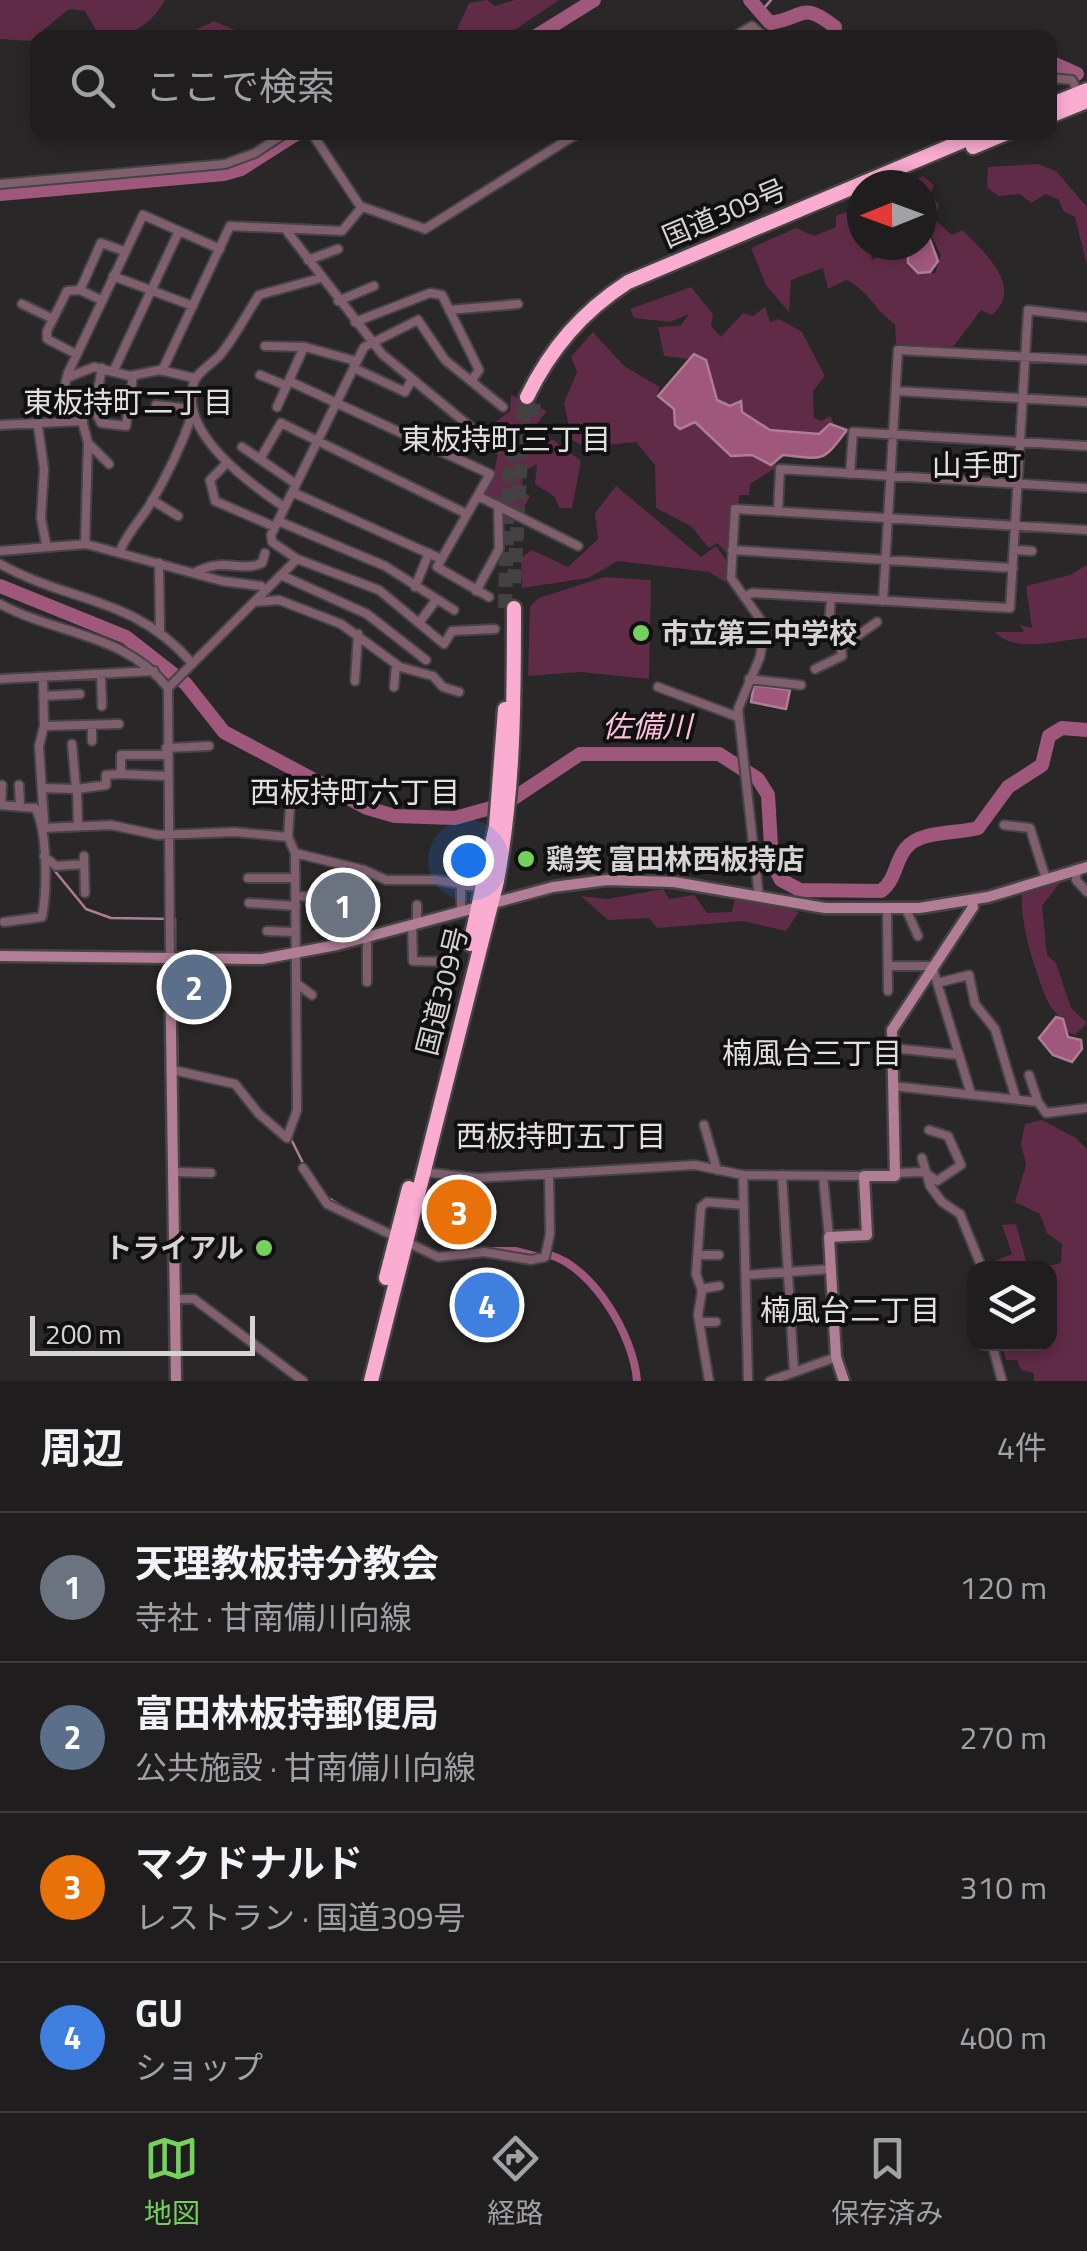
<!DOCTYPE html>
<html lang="ja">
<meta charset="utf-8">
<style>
body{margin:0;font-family:"Titillium Web","Noto Sans JP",sans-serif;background:#272627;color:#f1f3f6}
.controls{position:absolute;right:30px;bottom:30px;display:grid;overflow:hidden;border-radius:20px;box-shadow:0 5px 15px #0003}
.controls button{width:90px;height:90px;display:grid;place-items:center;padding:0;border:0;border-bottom:2px solid #3c3b3c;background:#1f1d1e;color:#f1f3f6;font:50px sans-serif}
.compass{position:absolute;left:847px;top:170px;width:90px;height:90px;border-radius:50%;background:#1f1d1e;box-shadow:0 5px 15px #0003;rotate:269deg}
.scale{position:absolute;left:30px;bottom:25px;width:225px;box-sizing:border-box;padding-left:10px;border:5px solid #d5d3d4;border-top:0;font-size:28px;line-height:35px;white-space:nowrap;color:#d5d3d4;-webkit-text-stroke:8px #111010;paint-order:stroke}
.you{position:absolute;left:468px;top:860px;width:35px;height:35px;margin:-25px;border:8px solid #fff;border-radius:50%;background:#1a73e8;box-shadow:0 0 0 15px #1a73e833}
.badge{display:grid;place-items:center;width:65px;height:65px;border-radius:50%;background:#74d25c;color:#fff;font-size:32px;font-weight:700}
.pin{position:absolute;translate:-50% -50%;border:5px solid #fff;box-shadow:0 2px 10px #0006}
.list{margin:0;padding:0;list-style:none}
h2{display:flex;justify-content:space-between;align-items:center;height:130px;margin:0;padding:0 40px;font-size:42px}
h2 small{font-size:32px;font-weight:400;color:#a1a2a4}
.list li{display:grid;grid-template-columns:65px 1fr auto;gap:30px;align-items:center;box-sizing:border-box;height:150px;padding:0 40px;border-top:2px solid #3c3b3c}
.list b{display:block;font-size:38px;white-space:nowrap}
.list p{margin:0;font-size:32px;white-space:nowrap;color:#a1a2a4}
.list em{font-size:32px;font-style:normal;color:#a1a2a4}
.icon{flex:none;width:55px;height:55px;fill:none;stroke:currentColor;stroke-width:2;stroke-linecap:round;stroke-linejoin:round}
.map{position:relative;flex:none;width:1087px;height:1381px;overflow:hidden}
.search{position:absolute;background:#1f1d1e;box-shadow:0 5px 15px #0003;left:30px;right:30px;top:30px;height:110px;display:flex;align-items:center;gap:25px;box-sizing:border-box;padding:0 35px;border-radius:20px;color:#a1a2a4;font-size:38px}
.sheet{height:730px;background:#1f1d1e}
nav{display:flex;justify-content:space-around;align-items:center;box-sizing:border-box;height:140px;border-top:2px solid #3c3b3c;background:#1f1d1e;font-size:28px;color:#a1a2a4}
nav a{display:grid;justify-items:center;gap:5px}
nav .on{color:#74d25c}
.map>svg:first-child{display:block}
.green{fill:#602b47}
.water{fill:#9f587c;stroke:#af7d96;stroke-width:2.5}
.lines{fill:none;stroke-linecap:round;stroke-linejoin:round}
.stream{stroke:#af7d96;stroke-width:2.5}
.canal{stroke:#9f587c;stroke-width:8}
.river{stroke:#9f587c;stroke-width:14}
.highway-tunnel{stroke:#434142;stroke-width:14;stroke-dasharray:14 7;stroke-linecap:butt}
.street-casing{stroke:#454344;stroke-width:12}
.secondary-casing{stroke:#454344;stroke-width:15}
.highway-casing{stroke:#454344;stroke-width:19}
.street{stroke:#7f5f6e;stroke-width:8}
.secondary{stroke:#b17e96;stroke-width:10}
.highway{stroke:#faacd1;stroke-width:14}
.poi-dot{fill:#74d25c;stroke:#111010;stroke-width:4}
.labels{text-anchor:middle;stroke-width:8;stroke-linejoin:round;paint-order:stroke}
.street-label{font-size:28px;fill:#d5d3d4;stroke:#111010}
.poi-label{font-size:28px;font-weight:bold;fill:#d5d3d4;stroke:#111010;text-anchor:start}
.neighbourhood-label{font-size:30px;fill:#e2dfe0;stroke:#111010}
.water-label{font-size:30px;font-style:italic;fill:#fdbfdc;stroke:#111010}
</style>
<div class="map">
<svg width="1087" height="1381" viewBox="0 0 1087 1381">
<rect width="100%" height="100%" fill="#292728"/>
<!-- green -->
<path class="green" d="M0,0H165C151,26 128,38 100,37L85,11L69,9L30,41L0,39Z
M487,0L495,6L515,0H559L504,37H444L455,34L469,3Z
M214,21L251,37H181Z
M1038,164L1056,171L1087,207V265L1075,217L1063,211L1059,200L1046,194L1031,203L1020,194L999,196L987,188L988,167Z
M923,176L934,185L930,194L939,205L935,220L952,235L962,230C983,251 1025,287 992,315L981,310L953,347L896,344L895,324C876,312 866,287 846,280L828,289L823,268L791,280L789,312L766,285L751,248L796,228L814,236L836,227V216L845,212L862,224V245H869L872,260L886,252L885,245H907V265L917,274L935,273L941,255L922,217V185L906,183Z
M691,287L713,314L711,326L721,337L743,313L753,316L765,307L770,322L779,319L802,332L825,376L813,391L814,418L821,421L830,416L835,425L829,424L819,434L770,429L742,411L741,402L730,406L717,400L706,360L694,354L689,359L664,356L658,327L680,326L689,314L670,322L634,318L630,309Z
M593,332L624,366L660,387L656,397L673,410L674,426L679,430L694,423L731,456H752L771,465L777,461L775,468L750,484L749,495H739L738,506L732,507L728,554L717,543L709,548L691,526L656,508L655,465L636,442L586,447L572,440L564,403L577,372L571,357Z
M511,395L547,411L536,425L539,442L532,446L539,452L552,439L581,461L572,508H559L555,497L535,484L537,464L523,472L522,491L530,496L521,513L484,494C496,474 503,445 493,424L510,411Z
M616,486L701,557L716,546L726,560L725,582L709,572L618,561L588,578L522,588L521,558L532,550L568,567L598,539L595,513Z
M1087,565V638C1060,639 1016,655 995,632H1024L1020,625L1032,628L1026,586L1070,575Z
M604,577L651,580L649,679L580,672L528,676L530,606L539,598Z
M1061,881L1042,906L1047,955L1056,963L1071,1008L1087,1023L1075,1035L1066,1031C1063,1016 1051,1011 1046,998C1034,966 1020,927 1022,892Z
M663,889L669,899L694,895L707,913L732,912L735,899L743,897L799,912L786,931L743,921L657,928L649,918L608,920L581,896L608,899Z
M1042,1120L1076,1138L1087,1149V1381H1034V1373L1021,1370L1017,1360H1006L1001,1344H1050V1268H991L989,1263L1012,1254L1002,1225L1016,1224L1026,1261L1039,1268L1061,1263L1062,1244L1047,1233L1040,1214L1015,1202L1026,1165L1021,1143L1025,1124Z"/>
<!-- water -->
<path class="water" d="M923,221L938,261L930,272L918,273L908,263V245H922Z
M694,354L706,360L717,400L730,406L741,401L742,412L770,430L819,434L830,424L847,430C821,464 824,459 783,455L771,465L752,455L731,456L695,422L680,429L675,425L674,409L658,396Z
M754,685L790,690L786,709L751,702Z
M1056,1017L1063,1019L1068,1037L1081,1040L1082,1049L1072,1062L1053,1055L1039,1038Z"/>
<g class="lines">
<!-- stream -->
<path class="stream" d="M759,14L771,0
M54,870L86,909L111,918L175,919V953
M175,976L178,1068L226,1078
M242,1087L255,1104
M268,1117L285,1131
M290,1137L304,1165
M325,1196L357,1215"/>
<!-- canal -->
<path class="canal" d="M466,1251H515L535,1256
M550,1255C594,1268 634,1337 637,1381"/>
<!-- river -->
<path class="river" d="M750,0L770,23C805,18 801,0 835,27L833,38
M533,38L594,0
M935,38H955
M1050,62L1077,74
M0,194L224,174L241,169L299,132
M0,586L126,637L186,684L224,732L367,808L395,816L455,818L505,804L580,754H719L758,779L768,795L772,863L781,880L800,890L881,891C896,880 895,861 906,848C921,830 957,834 978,828L1008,787L1042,765L1049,736L1062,728L1087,730"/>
<!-- highway-tunnel -->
<path class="highway-tunnel" d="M514,583L521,459L535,400
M505,608L508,482L527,397"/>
<!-- street casing -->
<g class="street-casing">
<path id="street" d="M732,38L752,26L766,38
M1050,78L1072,80L1080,96
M311,132L360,206L425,229L580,132
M0,184L225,164L255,153L287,132
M286,230L382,354L496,448
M308,260L338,249
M113,276L193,306
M80,290L101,243L124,251
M338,301L374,286
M22,304L53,319
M449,310L518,304
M355,322L430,293L442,295L479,370L472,380
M265,346L305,347L352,360L356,369L405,392L412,379
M76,354L47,339V331L67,291L80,290L101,300
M102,368L94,409L101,423L126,426L133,376
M162,371L230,226L342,231L362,207
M113,372L179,231
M260,375L287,386
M69,377L94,367L130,376L160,370L194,378
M289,381L490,474L437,567L489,597
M896,391L1087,402
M156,405L191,409
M277,407L304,347
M0,425L83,421
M38,426L44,469L41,518L46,544
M88,443L109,464
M242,447L296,484
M260,459L281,423L467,514
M227,463L210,480L215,501L275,527
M850,474L853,432L1087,446
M292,492L441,559
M478,496L578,546
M152,500L178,516
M284,507C249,483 177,432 194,382C197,372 212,364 220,355C235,337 246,315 259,295L321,278
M778,512L780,469L1087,488
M278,521L385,566L454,610
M85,544L88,443L80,413L63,392L68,373L143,215L220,249
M732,550L1013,568
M1014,550L1032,551
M0,551L86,544L222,581L261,586
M120,551C128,532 139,522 149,506C166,478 182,444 193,413
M159,563L160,633
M0,564C70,603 133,596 191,662
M194,573C224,556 240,573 262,563L265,553
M283,576L367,614L426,660
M415,587L429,553
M476,591L499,549L498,506
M744,597L752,593L1010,608L1028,310L1087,317
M883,601L898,350L1087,360
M255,602L279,600L341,624L400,667L433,676L443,687L459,692
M0,604C58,635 124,633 168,688
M419,623L436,600
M495,629L452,631L444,644L379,590L297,559L272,542L271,535L364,347L418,320L445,360L503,407
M764,631L828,636L841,647
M828,636L831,598
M815,669L842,656L841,647L877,622
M101,675L102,706
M43,677L44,726L39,746L44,822
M0,679L154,671
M749,679L801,685
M355,681L358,634
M394,687L396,665
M658,687L738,717
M43,696L80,694
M92,725V741
M44,726L119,724
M72,744L76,788
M166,748L209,746
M121,774L166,776
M19,785L20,806
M42,788L77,789
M0,805L35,808C48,830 47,891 42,917L4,922
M1,805L2,785
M1004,825L1030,828L1046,879
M78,826L77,789L106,785V775L121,774V755H166
M43,828L111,825L158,835L235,832L288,837
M295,853L364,870L386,880H436L483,888
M44,856L56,866L84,864
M84,856L85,893
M1077,870L1076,880L1087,892
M248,878H295
M461,885V912
M296,896L320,897
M759,897L738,709L760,657L765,626L731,578L735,509L1087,530
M249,903L296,906
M887,909L888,991
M906,909L918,936
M417,923V905
M412,925L413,961L458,962
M267,931L295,932
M170,960L168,688L297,559
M888,966H932L971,1094
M367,982V937
M296,983L312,995
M937,983L969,975L975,1004L995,1029L1016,1099
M892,1048L959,1055
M173,1070L235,1084L259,1114L287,1138L297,1110L295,853L288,837L291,790
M1029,1075L1038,1102
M893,1086L1038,1102L1046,1113L1087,1108
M704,1125L717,1170
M922,1158L930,1186L942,1202L960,1214L982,1268
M303,1168L327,1204L438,1257L484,1252L531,1260L545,1257L550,1234L549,1175
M175,1172L211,1173
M423,1172L478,1178L695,1165L743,1175L864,1176
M895,1173L924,1172L937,1181L961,1165L948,1136L929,1130
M743,1175L748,1381
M782,1175L794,1372
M823,1176L829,1237
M699,1255H719
M746,1275L831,1269
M701,1289L719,1286
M177,1299H194L303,1381
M699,1322H716
M992,1344L1002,1381
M709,1381L698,1315L702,1291L696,1274L701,1207L707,1202L744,1205
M770,1381L836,1357"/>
</g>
<!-- secondary casing -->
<g class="secondary-casing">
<path id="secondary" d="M0,956L262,959L337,945L553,887L607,880L674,882L825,908H919L988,897L1087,867
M170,960L176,1381
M844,1381L836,1357L829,1237L867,1235L864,1176H895L892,1030L973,907L972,901"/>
</g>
<!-- highway casing -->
<g class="highway-casing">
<path id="highway" d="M1050,105L1087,90
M1050,116L1087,101
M973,147L1009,132
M527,397C551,348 582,312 628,282L984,132
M470,944L496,826L505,709
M386,1278L409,1188
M371,1381L497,881C514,789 514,701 514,608"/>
</g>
<!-- street -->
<use href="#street" class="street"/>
<!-- secondary -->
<use href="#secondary" class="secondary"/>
<!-- highway -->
<use href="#highway" class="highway"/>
</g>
<!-- markers -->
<g class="poi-dot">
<circle cx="641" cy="633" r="10"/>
<circle cx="526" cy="859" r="10"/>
<circle cx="264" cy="1248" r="10"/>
</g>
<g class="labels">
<!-- street labels -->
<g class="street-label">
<text transform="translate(724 213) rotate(-23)" y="10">国道309号</text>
<text transform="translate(442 991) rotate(-76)" y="10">国道309号</text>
</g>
<!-- poi labels -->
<g class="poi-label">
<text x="661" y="643">市立第三中学校</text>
<text x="546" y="869">鶏笑 富田林西板持店</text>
<text x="244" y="1258" text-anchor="end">トライアル</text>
</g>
<!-- neighbourhood labels -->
<g class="neighbourhood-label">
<text x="128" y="413">東板持町二丁目</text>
<text x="506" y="450">東板持町三丁目</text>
<text x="977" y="476">山手町</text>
<text x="355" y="803">西板持町六丁目</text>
<text x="812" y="1064">楠風台三丁目</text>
<text x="561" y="1147">西板持町五丁目</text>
<text x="850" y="1321">楠風台二丁目</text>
</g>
<!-- water labels -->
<g class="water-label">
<text x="647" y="737">佐備川</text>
</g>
</g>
</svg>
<div class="controls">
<button><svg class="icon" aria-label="layers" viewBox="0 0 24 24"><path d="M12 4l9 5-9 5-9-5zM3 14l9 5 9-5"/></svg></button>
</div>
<svg class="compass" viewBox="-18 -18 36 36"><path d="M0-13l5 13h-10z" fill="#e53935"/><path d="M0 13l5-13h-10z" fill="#a1a2a4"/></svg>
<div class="scale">200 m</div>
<div class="you"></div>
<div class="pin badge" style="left:343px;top:905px;background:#6b7280">1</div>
<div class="pin badge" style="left:194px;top:987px;background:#5c6f8a">2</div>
<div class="pin badge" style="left:459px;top:1212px;background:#e8710a">3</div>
<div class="pin badge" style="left:487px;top:1305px;background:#3f7fe0">4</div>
<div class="search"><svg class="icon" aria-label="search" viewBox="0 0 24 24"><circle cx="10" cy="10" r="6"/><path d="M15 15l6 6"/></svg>ここで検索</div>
</div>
<section class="sheet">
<h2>周辺<small>4件</small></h2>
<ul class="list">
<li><span class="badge" style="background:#6b7280">1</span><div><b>天理教板持分教会</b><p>寺社 · 甘南備川向線</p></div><em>120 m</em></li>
<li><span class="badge" style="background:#5c6f8a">2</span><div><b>富田林板持郵便局</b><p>公共施設 · 甘南備川向線</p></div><em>270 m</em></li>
<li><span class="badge" style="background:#e8710a">3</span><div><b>マクドナルド</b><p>レストラン · 国道309号</p></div><em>310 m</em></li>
<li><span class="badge" style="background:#3f7fe0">4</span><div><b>GU</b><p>ショップ</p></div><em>400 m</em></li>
</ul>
</section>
<nav>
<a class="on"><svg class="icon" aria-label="map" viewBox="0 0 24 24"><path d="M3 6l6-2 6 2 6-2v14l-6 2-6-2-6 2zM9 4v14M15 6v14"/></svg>地図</a>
<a><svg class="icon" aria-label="directions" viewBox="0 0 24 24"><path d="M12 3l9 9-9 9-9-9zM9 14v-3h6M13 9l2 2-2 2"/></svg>経路</a>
<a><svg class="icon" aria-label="saved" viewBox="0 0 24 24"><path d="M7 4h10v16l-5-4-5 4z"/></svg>保存済み</a>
</nav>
